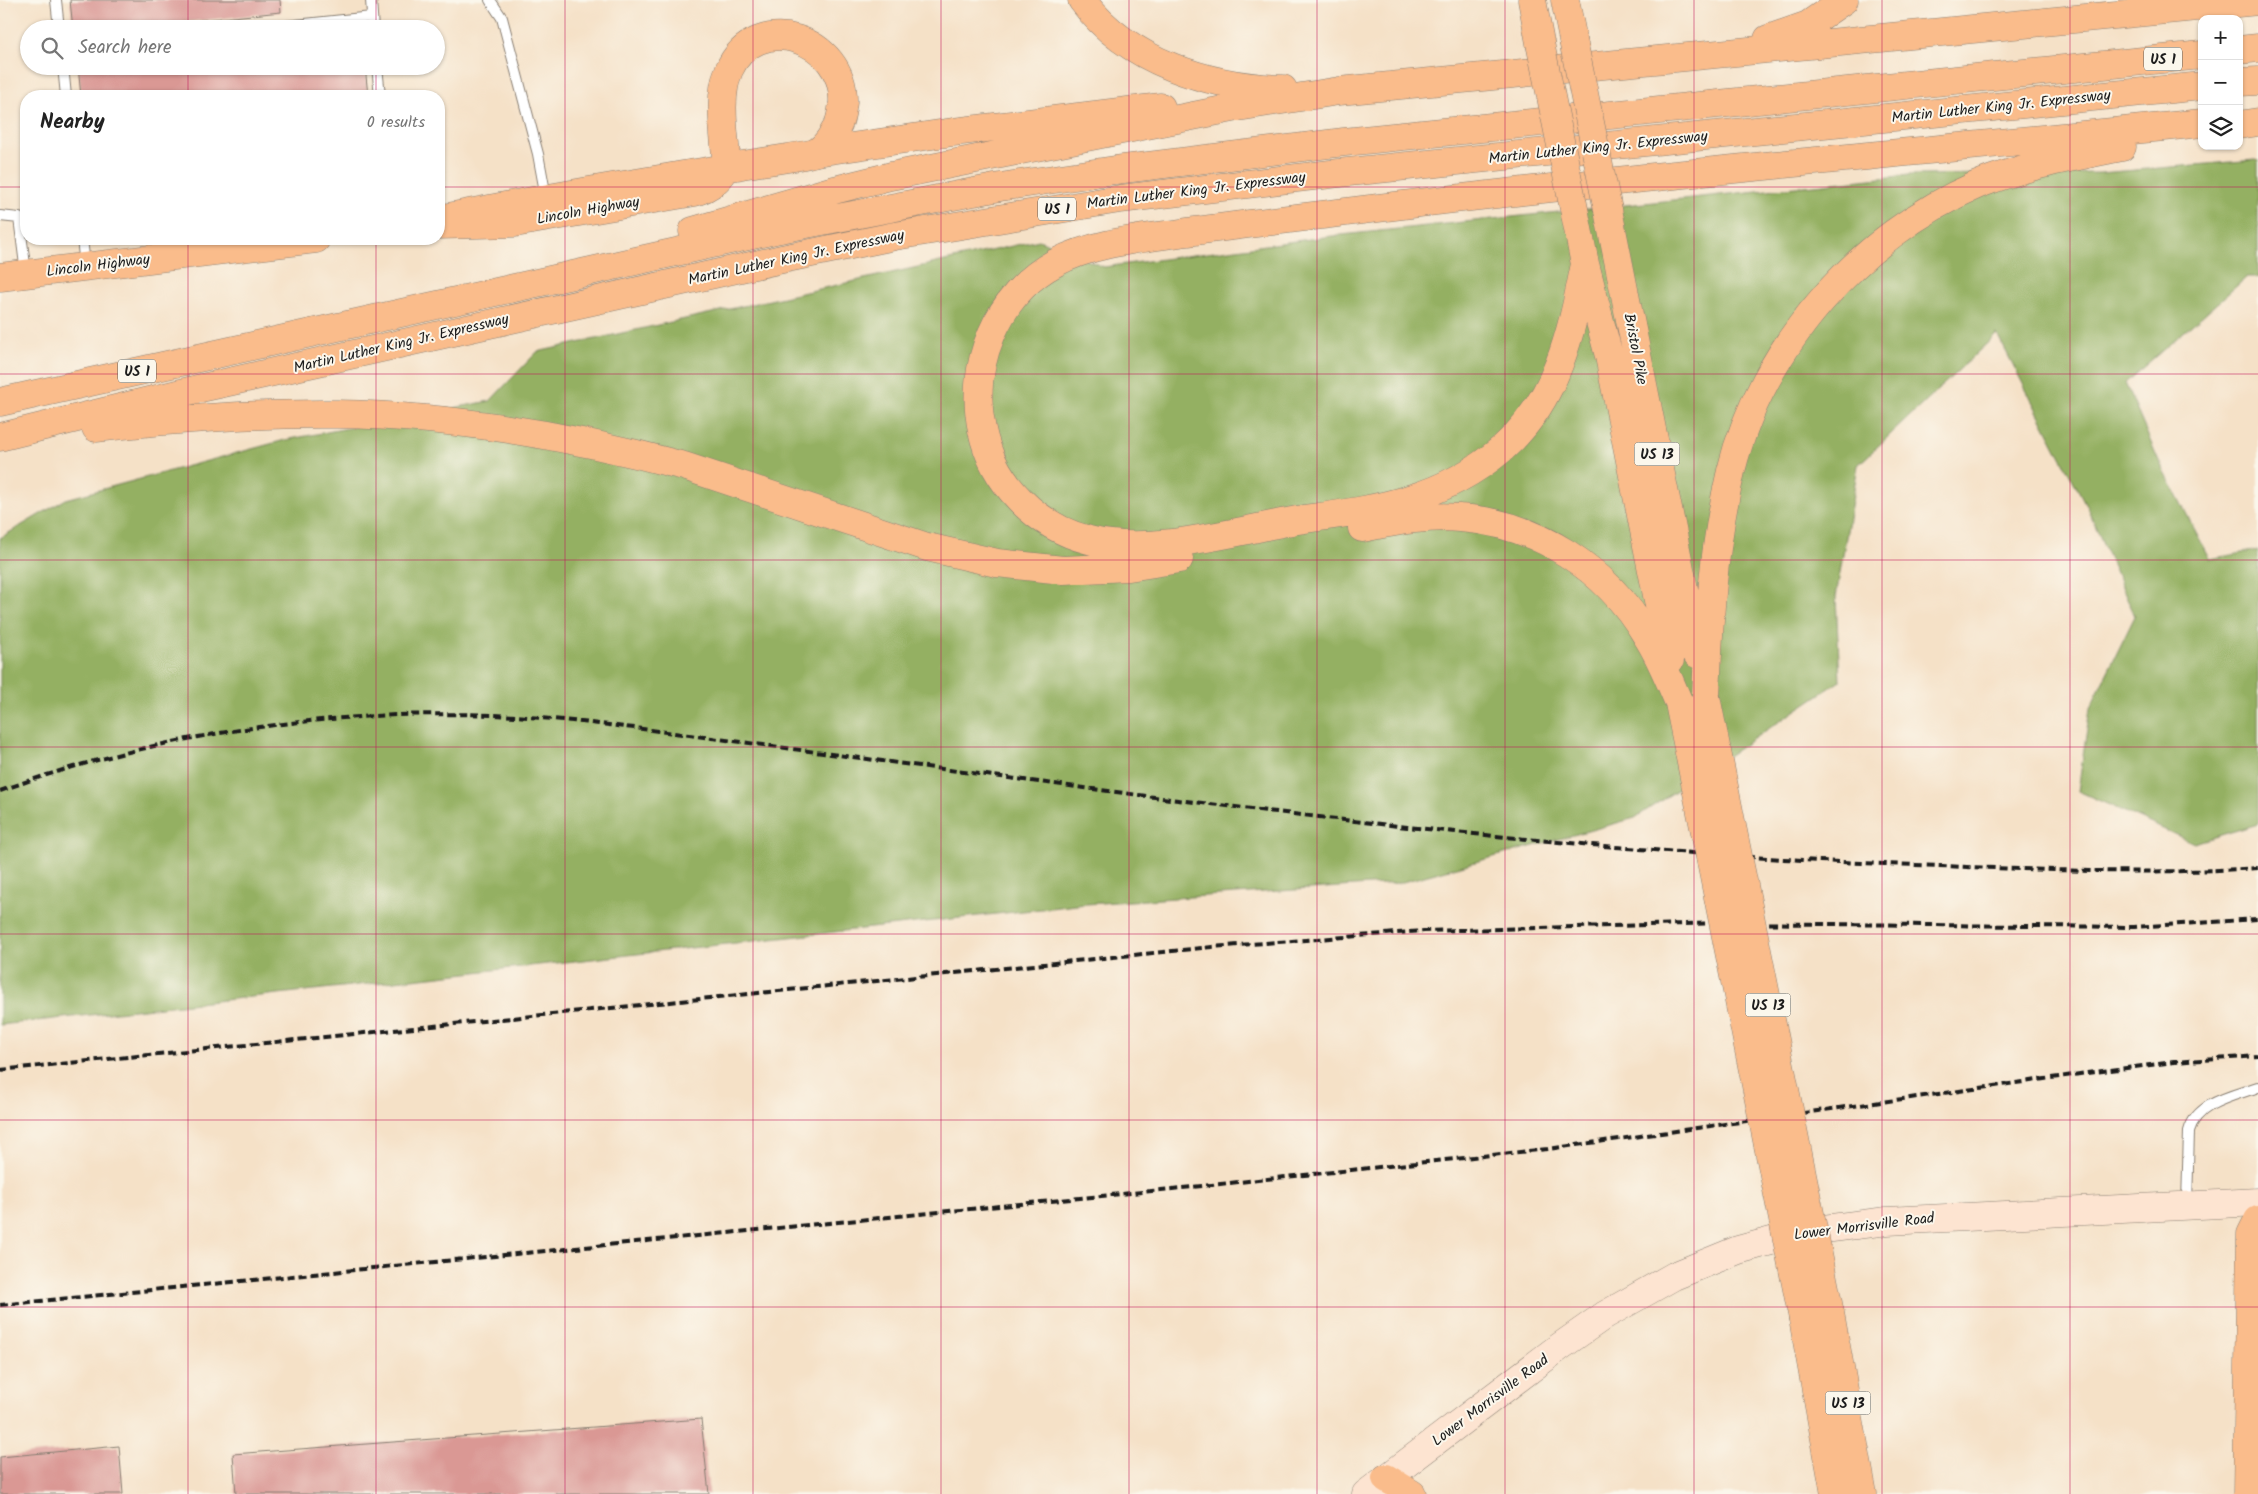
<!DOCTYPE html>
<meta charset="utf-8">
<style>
body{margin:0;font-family:Kalam,sans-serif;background:#f2f2f2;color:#222}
.controls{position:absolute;right:15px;top:15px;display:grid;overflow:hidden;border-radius:10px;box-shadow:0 1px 4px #0004}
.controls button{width:45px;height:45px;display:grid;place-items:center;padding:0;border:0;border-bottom:1px solid #e0e0e0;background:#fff;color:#222;font:25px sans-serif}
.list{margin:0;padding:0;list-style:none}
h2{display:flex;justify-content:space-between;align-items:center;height:65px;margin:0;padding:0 20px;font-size:21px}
h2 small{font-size:16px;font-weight:400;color:#767676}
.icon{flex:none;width:28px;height:28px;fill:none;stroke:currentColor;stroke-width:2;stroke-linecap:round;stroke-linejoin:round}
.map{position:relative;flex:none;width:2258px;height:1494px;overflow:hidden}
.search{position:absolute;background:#fff;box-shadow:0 1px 4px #0004;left:20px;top:20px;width:425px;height:55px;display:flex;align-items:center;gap:12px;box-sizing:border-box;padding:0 18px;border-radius:28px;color:#767676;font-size:19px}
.panel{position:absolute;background:#fff;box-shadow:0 1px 4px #0004;left:20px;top:90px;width:425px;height:155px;border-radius:20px}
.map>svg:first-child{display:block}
.forest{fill:#94b062;stroke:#58663f}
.building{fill:#da9894}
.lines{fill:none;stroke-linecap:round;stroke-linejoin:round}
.lane-casing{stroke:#887e72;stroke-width:12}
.secondary-casing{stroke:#887e72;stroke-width:29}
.primary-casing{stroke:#887e72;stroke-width:29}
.highway-casing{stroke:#887e72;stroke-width:29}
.lane{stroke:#fff;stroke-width:10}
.secondary{stroke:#fde4d1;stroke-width:28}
.primary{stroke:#fabc8b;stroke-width:28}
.highway{stroke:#fabc8b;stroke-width:28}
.rail{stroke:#1c1c1c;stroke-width:4;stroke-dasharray:8 4;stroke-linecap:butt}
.highway-bridge-casing{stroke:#887e72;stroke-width:29;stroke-linecap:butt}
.highway-bridge{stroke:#fabc8b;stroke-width:28}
.grid{fill:none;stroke:#c2185b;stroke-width:1;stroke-opacity:0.55}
.labels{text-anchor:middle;stroke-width:4;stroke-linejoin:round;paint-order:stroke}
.shield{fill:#fbf7ec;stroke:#5f5e5a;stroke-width:1}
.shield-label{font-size:14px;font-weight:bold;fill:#1c1c1c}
.street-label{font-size:15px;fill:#1c1c1c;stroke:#fbf7ec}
</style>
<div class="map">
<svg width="2258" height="1494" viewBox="0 0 2258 1494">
<rect width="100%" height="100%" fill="#fbf7ec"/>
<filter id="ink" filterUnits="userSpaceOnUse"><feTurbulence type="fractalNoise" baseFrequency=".02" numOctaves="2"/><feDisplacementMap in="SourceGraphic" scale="10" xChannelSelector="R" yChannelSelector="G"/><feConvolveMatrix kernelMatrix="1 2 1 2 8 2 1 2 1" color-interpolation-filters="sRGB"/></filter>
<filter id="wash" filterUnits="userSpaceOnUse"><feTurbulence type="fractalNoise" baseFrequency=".0096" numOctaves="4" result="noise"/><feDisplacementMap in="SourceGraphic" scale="20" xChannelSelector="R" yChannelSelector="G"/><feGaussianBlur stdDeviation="1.12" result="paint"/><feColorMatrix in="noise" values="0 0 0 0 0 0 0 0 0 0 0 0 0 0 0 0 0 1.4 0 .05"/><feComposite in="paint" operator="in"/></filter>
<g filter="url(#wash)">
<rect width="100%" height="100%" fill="#f5e1c7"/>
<!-- forest -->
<path class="forest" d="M2255,160L2258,161V277H2247L2125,383L2159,461L2210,559L2258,550V824L2194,843L2078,791L2090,708L2135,616L2086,505L1997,334L1858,465L1836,597L1840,681L1635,818L1399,883L1086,904L0,1025V538L66,499L285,440L490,401L537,352L1039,240L1104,267L1332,236L1909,175L2100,173Z"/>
<g id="blocks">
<!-- building -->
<path class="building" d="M70,0H280L281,12L117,29H73Z
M78,66H365L368,96H81Z
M701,1419L709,1494H236L233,1454Z
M119,1446L123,1494H0V1457Z"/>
</g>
</g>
<g filter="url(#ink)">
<use href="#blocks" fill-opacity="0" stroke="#887e72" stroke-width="1"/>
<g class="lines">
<!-- lane casing -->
<g class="lane-casing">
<path id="lane" d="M56,0L59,29
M371,0L373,29
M490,0L502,18L538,154L546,197
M257,29L372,17
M63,66L66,96
M377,66L380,96
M0,216L19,218L26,273
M82,239L85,265
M2187,1204L2189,1131C2197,1102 2233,1096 2258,1087"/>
</g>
<!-- secondary casing -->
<g class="secondary-casing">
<path id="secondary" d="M1366,1494L1558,1348L1605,1315L1674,1276L1738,1250L1808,1231L1887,1221L2258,1202"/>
</g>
<!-- primary casing -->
<g class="primary-casing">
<path id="primary" d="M439,219C538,198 637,183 737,166C750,163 811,156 818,151C826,146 832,136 837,127C841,120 842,110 843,102C845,38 756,9 729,70C717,98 725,137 727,167C719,180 710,187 695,192L515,223L439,225
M0,277L316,239"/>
</g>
<!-- highway casing -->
<g class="highway-casing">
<path id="highway" d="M1082,0C1127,62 1210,87 1283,89
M1532,0L1540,43
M1565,0L1573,40
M1768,39L1808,25L1844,0
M2239,50L2258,48
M2239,82L2258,81
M2239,125L2258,122
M817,152L953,132L1161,107
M1608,210L1697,654
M1575,214L1585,264L1609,356L1670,660
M693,231L834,190L891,176L1238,107L1339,91L2258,1
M1585,264C1571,333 1558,399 1503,448C1476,471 1443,489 1409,499C1371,511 1331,515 1292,521C1232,532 1148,556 1089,540C1037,527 993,483 982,430C968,366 997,294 1055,263C1093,243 1138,239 1180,233C1230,226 1280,220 1330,214C1620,177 1911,153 2202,123
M0,402L775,230L1000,187L1115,170L1344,142L2202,55
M96,428C176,419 256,413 337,414C454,416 571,436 684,466L927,547L997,563L1063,570L1129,567L1179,559
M0,437L197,389L782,259L895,236L1120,199L1348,172L2202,86
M1362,528C1394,522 1427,515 1460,518C1537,523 1607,569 1646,635C1660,656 1669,680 1679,703
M1706,697C1709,621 1713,546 1731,471C1761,348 1860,235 1977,185C2023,166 2073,157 2122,147
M1830,1313L1863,1494
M1803,1319L1835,1494
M1386,1478L1412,1494
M2247,1494L2251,1234L2258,1220"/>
</g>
<!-- lane -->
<use href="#lane" class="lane"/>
<!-- secondary -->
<use href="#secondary" class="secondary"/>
<!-- primary -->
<use href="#primary" class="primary"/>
<!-- highway -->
<use href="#highway" class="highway"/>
<!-- rail -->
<path class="rail" d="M0,791C156,734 328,709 494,715C546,717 599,724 651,730C1062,784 1471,847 1885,864C2010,868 2134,876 2258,868
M0,1070L1212,947L1424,931L1724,923L2134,927L2258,919
M0,1305L1192,1187L1548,1149L2087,1073L2174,1062L2258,1056"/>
<!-- highway-bridge casing -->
<g class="highway-bridge-casing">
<path id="highway-bridge" d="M1573,40L1608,210
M1540,43L1575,214
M1706,697L1830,1313
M1679,703L1803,1319"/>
</g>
<!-- highway-bridge -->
<use href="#highway-bridge" class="highway-bridge"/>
</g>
</g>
<!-- grid -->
<path class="grid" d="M188,0V29M376,0V29M565,0V1494M753,0V1494M941,0V1494M1129,0V1494M1317,0V1494M1505,0V1494M1694,0V1494M1882,0V1494M2070,0V1494M188,66V96M376,66V96M0,187H26M439,187H2258M188,239V1494M376,239V1494M0,374H2258M0,560H2258M0,747H2258M0,934H2258M0,1120H2258M0,1307H2258"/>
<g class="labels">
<!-- shield labels -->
<g class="shield">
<rect x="2144" y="47.5" width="38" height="23" rx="4"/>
<rect x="1038" y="197.5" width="38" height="23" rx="4"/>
<rect x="118" y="359.5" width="38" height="23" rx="4"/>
<rect x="1634.5" y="442.5" width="45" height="23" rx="4"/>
<rect x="1745.5" y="993.5" width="45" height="23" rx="4"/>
<rect x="1825.5" y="1391.5" width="45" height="23" rx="4"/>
</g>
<g class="shield-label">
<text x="2163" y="64">US 1</text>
<text x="1057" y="214">US 1</text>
<text x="137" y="376">US 1</text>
<text x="1657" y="459">US 13</text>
<text x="1768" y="1010">US 13</text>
<text x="1848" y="1408">US 13</text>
</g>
<!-- street labels -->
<g class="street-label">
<text transform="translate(2001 106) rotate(-6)" y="5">Martin Luther King Jr. Expressway</text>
<text transform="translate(1598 147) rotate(-6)" y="5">Martin Luther King Jr. Expressway</text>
<text transform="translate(1196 190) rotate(-7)" y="5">Martin Luther King Jr. Expressway</text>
<text transform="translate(588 210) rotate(-10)" y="5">Lincoln Highway</text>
<text transform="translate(796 257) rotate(-12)" y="5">Martin Luther King Jr. Expressway</text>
<text transform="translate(98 265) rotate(-7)" y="5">Lincoln Highway</text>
<text transform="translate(401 343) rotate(-13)" y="5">Martin Luther King Jr. Expressway</text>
<text transform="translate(1636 349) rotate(79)" y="5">Bristol Pike</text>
<text transform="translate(1864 1226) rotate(-7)" y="5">Lower Morrisville Road</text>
<text transform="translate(1490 1400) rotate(-37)" y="5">Lower Morrisville Road</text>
</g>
</g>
</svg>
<div class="controls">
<button>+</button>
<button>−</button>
<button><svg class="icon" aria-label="layers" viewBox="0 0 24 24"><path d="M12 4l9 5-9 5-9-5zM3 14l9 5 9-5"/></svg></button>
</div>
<div class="search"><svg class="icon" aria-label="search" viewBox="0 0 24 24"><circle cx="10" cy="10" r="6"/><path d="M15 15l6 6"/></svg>Search here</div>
<section class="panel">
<h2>Nearby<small>0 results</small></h2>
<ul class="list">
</ul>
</section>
</div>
